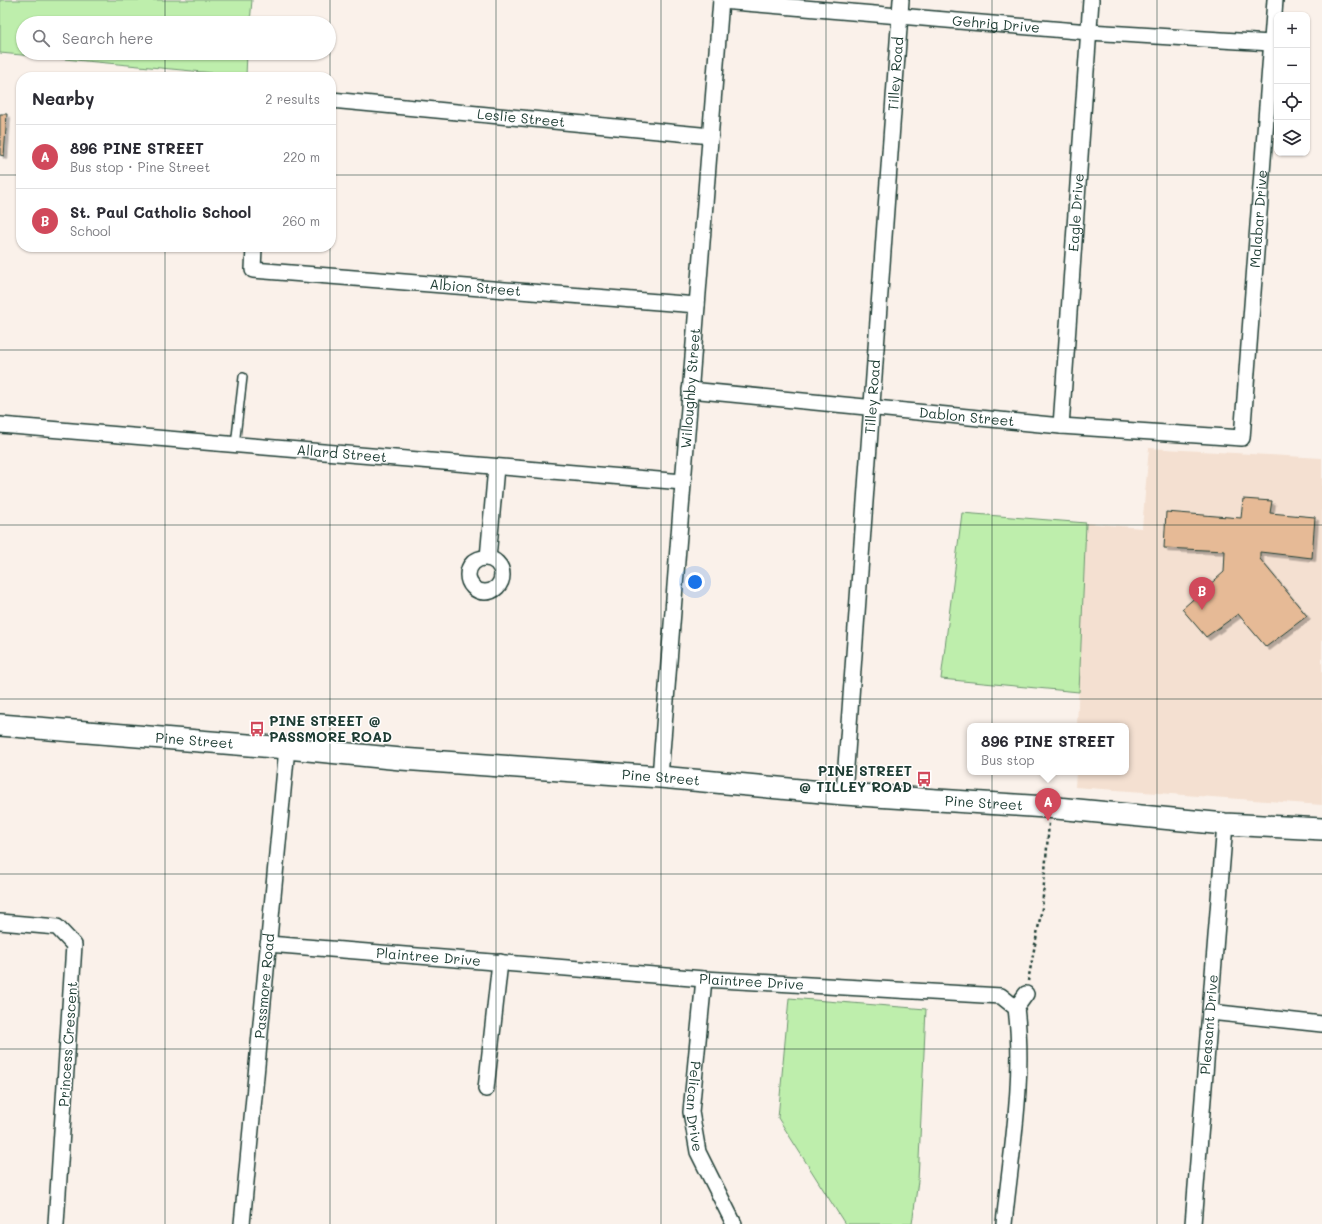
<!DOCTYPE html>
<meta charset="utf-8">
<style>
body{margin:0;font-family:Mali,sans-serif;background:#f2f2f3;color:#2b2b33}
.controls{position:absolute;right:12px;top:12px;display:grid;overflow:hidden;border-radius:8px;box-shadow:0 1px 3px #0004}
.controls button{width:36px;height:36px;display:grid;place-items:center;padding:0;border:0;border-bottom:1px solid #e1e1e2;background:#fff;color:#2b2b33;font:20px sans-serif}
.you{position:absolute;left:695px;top:582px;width:14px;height:14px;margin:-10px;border:3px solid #fff;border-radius:50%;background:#1a73e8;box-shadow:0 0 0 6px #1a73e833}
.badge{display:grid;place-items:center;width:26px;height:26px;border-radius:50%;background:#d1495b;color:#fff;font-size:13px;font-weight:700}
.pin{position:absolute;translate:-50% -33px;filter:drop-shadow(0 1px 2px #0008)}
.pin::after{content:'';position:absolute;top:21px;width:14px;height:12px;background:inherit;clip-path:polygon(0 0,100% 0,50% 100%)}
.popup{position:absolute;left:967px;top:723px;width:162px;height:52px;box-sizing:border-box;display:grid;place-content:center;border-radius:8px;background:#fff;filter:drop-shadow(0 1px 3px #0005);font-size:13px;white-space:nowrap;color:#7c7c81}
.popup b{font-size:15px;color:#2b2b33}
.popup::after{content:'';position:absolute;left:50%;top:100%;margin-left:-8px;border:8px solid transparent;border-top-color:#fff}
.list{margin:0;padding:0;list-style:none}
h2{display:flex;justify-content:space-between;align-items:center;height:52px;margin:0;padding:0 16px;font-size:17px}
h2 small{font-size:13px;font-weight:400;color:#7c7c81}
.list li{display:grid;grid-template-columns:26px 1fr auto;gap:12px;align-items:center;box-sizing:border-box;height:64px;padding:0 16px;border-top:1px solid #e1e1e2}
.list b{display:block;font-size:15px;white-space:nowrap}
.list p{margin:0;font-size:13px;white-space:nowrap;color:#7c7c81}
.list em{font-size:13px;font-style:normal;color:#7c7c81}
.icon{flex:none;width:22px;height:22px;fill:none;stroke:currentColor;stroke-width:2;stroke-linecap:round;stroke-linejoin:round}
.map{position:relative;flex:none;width:1322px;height:1224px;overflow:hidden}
.search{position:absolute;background:#fff;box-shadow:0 1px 3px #0004;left:16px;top:16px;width:320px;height:44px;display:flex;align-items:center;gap:10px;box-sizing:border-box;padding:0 14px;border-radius:22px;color:#7c7c81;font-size:15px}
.panel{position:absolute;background:#fff;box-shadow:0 1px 3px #0004;left:16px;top:72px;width:320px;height:180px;border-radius:16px}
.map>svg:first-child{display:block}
.built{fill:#f4e0d1}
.green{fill:#beeeac;stroke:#6e9670}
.building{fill:#e6ba96;stroke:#1f3d34;filter:url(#shadow)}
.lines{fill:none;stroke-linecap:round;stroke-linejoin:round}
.lane-casing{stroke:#1f3d34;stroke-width:10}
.street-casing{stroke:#1f3d34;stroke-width:18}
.secondary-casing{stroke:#1f3d34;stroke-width:24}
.path{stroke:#1f3d34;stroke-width:2.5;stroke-dasharray:3 3;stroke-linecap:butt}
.lane{stroke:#fff;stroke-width:7}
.street{stroke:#fff;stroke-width:15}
.secondary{stroke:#fff;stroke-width:21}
.grid{fill:none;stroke:#1f3d34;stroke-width:1;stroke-opacity:0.55}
.labels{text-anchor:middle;stroke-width:3;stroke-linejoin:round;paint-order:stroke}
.street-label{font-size:14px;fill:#1f3d34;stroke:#fff}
.poi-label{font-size:14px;font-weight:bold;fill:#1f3d34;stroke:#fff;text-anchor:start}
</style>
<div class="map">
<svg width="1322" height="1224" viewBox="0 0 1322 1224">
<defs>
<filter id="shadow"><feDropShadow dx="3.5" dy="3.5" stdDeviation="0" flood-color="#0004"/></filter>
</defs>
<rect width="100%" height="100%" fill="#faf1ea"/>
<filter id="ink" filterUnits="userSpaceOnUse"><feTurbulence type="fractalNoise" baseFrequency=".025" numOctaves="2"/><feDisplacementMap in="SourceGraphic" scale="8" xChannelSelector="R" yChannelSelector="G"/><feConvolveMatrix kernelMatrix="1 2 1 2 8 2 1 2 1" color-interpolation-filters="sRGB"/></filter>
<g filter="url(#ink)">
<!-- built -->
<path class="built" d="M1149,448L1322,458V805L1075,787L1076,772H1126V726H1077L1086,523L1142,528Z"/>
<!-- green -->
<path class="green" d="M0,0H252L250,23H23V53H247L246,76L0,53Z
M962,513L1086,523L1079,692L941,679Z
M789,998L926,1009L918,1181L912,1224H845L778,1118Z"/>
<!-- building -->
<path class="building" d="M0,114H7L4,156L0,155Z
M1243,499L1272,501L1270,513L1315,517L1312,558L1260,552V559L1307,616L1266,647L1238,614L1206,637L1182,609L1224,572L1225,551L1164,548L1166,512L1241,518Z"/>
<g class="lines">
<!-- lane casing -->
<g class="lane-casing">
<path id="lane" d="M235,445L243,377"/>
</g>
<!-- street casing -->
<g class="street-casing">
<g id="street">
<path id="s1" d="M721,1L1089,32L1271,43"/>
<path id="s2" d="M331,100L711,136"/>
<path id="s3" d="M254,247L253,270L697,305"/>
<path id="s4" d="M690,390L1061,426L1242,438L1275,0"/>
<path id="s5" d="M0,425L683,482"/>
<path id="s6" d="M1061,426L1091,0"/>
<path d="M488,558L496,467"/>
<circle cx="485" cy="575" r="17"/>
<path id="s7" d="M660,777L721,0"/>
<path id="s8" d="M844,794L901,0"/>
<path d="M0,922L57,927L74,945L56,1224"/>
<path id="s9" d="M268,944L704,979L1001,996L1016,1008C1025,1079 1011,1153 1004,1224"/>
<path id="s10" d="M704,979L691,1112L698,1152L734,1224"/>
<path d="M1016,1008L1026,994"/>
<path d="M1210,1012L1322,1024"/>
<path d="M486,1089L500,962"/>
<path id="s11" d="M242,1224L287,748"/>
<path id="s12" d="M1193,1224L1225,824"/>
</g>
</g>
<!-- secondary casing -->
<g class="secondary-casing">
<g id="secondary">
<path id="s13" d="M0,725L287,748L401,759L660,777L844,794L1046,807L1225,824L1322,829"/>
</g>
</g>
<!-- path -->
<path class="path" d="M1028,981L1042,908L1049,823"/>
<!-- lane -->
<use href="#lane" class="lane"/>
<!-- street -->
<use href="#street" class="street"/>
<!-- secondary -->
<use href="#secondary" class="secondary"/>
</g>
</g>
<!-- grid -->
<path class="grid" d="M165,0V23M330,0V77M496,0V1224M661,0V1224M826,0V1224M992,0V1224M1157,0V1224M165,53V77M0,175H21M331,175H1322M165,247V1224M330,247V1224M0,350H1322M0,525H1322M0,699H1322M0,874H1322M0,1049H1322"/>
<!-- icons -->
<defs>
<g id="bus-bare" transform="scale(1.2)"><path d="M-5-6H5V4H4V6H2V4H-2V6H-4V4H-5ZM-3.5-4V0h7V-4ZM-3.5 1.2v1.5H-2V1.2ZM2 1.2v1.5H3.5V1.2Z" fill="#d1495b" stroke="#fff" stroke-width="2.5" paint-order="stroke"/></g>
</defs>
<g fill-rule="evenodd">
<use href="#bus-bare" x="257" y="729"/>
<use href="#bus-bare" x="924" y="779"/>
</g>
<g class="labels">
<!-- street labels -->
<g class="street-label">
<text dy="5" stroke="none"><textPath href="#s1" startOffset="276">Gehrig Drive</textPath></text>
<text dy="5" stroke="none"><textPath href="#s8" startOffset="722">Tilley Road</textPath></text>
<text dy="5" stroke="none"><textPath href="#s2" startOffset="191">Leslie Street</textPath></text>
<text dy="5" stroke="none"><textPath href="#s6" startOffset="214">Eagle Drive</textPath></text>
<text dy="5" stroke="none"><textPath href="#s4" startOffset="774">Malabar Drive</textPath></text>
<text dy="5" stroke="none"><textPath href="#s3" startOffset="246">Albion Street</textPath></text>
<text dy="5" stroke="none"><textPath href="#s7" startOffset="390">Willoughby Street</textPath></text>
<text dy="5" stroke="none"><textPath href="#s8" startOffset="398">Tilley Road</textPath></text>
<text dy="5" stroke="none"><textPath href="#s4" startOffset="278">Dablon Street</textPath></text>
<text dy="5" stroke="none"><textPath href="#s5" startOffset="343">Allard Street</textPath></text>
<text dy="5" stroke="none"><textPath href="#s13" startOffset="195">Pine Street</textPath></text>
<text dy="5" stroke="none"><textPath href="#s13" startOffset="663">Pine Street</textPath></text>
<text dy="5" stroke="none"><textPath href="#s13" startOffset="987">Pine Street</textPath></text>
<text dy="5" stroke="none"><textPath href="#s9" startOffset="161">Plaintree Drive</textPath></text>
<text dy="5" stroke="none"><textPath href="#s9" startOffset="485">Plaintree Drive</textPath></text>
<text dy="5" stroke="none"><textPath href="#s11" startOffset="239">Passmore Road</textPath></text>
<text dy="5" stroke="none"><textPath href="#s12" startOffset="200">Pleasant Drive</textPath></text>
<text transform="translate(68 1044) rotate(-86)" y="5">Princess Crescent</text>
<text dy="5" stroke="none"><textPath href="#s10" startOffset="128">Pelican Drive</textPath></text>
</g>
<!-- poi labels -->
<g class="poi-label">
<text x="269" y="726">PINE STREET @<tspan x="269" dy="16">PASSMORE ROAD</tspan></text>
<text x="912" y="776" text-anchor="end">PINE STREET<tspan x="912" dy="16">@ TILLEY ROAD</tspan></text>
</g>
</g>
</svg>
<div class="controls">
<button>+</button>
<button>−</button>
<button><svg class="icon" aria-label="locate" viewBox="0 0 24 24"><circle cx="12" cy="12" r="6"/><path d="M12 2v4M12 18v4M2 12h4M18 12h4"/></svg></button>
<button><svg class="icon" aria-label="layers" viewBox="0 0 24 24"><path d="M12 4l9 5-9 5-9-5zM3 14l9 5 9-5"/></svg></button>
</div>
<div class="you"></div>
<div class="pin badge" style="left:1048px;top:821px">A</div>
<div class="popup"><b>896 PINE STREET</b>Bus stop</div>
<div class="pin badge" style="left:1202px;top:610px">B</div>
<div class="search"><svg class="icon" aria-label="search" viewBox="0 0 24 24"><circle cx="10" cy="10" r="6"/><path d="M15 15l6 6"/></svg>Search here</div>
<section class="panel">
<h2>Nearby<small>2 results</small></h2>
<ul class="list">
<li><span class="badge">A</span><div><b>896 PINE STREET</b><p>Bus stop · Pine Street</p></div><em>220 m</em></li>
<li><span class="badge">B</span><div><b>St. Paul Catholic School</b><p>School</p></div><em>260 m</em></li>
</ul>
</section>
</div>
